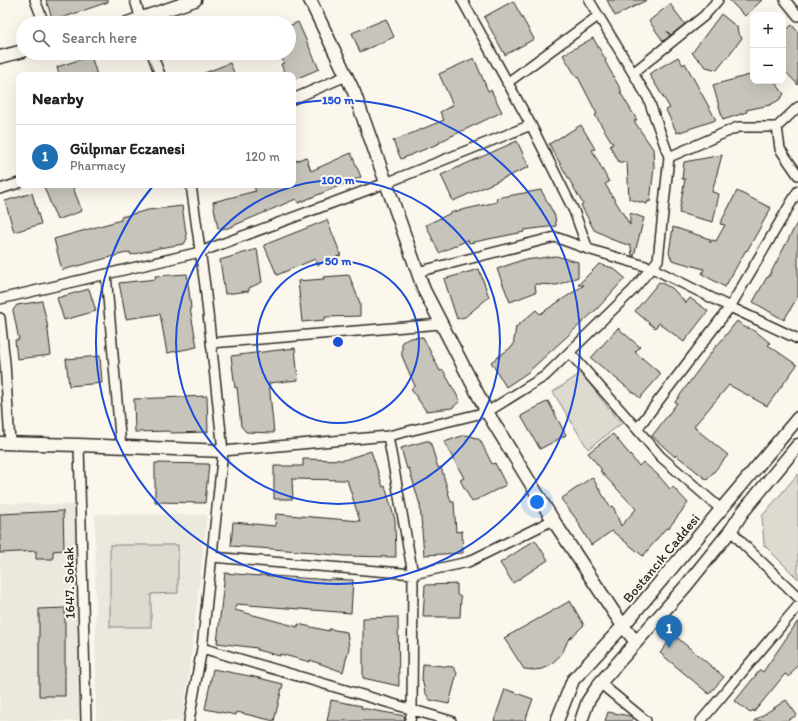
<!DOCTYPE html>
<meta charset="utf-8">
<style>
body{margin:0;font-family:Itim,sans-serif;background:#f2f2f2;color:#202124}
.controls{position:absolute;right:12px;top:12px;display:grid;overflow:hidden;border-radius:8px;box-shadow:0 4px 16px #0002}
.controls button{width:36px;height:36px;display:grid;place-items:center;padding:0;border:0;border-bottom:1px solid #e0e0e0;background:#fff;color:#202124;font:20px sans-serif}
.you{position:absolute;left:537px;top:502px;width:14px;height:14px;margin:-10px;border:3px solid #fff;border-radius:50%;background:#1a73e8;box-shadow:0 0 0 6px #1a73e833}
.badge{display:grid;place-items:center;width:26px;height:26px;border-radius:50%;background:#1f6fb2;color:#fff;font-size:13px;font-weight:700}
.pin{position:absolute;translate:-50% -33px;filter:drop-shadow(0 1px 2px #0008)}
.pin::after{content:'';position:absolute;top:21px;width:14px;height:12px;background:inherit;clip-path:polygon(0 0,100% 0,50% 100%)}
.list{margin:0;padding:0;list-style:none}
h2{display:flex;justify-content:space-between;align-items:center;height:52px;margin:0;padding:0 16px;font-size:17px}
h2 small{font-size:13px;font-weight:400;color:#757577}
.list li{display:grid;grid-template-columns:26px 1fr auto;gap:12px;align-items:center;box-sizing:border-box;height:64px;padding:0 16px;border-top:1px solid #e0e0e0}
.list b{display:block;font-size:15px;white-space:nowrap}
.list p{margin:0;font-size:13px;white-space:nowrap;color:#757577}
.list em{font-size:13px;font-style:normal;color:#757577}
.icon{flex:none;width:22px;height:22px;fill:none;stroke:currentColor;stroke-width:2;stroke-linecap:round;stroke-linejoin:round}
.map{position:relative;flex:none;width:798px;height:721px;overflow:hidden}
.search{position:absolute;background:#fff;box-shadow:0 4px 16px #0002;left:16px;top:16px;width:280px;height:44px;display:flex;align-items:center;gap:10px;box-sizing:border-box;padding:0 14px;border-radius:22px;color:#757577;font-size:15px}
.panel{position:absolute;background:#fff;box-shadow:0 4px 16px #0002;left:16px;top:72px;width:280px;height:116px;border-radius:8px}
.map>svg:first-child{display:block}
.built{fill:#ebe8de}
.green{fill:#dddad0;stroke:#84827e}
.building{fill:#c7c4bc;stroke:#2b2b2b}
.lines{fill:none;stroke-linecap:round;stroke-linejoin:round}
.street-casing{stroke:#2b2b2b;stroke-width:12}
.secondary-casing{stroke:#2b2b2b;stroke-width:15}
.street{stroke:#fbf7ec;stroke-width:9}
.secondary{stroke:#fbf7ec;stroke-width:12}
.ring{fill:none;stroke:#1d4ed8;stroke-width:2}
.labels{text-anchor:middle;stroke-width:4;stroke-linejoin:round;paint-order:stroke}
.street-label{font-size:14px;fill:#2b2b2b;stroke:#fbf7ec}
.centre{fill:#1d4ed8;stroke:#fbf7ec;stroke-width:2}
.ring-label{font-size:12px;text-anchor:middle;font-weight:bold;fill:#1d4ed8;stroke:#fbf7ec;stroke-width:4;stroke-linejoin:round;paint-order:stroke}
</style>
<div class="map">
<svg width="798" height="721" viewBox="0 0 798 721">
<rect width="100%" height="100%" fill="#fbf7ec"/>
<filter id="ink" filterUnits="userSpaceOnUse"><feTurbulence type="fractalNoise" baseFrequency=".025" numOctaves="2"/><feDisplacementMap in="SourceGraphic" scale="8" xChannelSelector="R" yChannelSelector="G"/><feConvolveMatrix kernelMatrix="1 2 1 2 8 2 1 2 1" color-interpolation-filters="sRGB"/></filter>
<g filter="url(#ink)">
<!-- built -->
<path class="built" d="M0,503L75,505L80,721H0Z
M95,514L207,515L191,657L182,721H96Z"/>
<!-- green -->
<path class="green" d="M581,373L621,424L588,449L553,392Z
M798,474V579L764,545L762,516Z
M110,545H178V593L151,594V627H110Z"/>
<!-- building -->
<path class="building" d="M46,0H108V2L53,21Z
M607,0H647L615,16Z
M729,0H762L745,16Z
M513,1L534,39L505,55L484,17Z
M670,4L685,24L671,35L667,31L670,36L663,41L649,21Z
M721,14L737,27L738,33L742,38L717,70L706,67L692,53Z
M386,19L394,37L360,52L352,33Z
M298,22L319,69L293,80V75H285L281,64L284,63L279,53H289V26Z
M792,25L798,32V85L783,69V33Z
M593,38L606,60L605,61L622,92H620L637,120L634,121L653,149L654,167L650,202L648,201L647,204L629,199L627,162H619L610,146L613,144L595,115L597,114L578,77L577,78L563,55Z
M91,56L97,75H59L57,67Z
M678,57L683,65L685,63L716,120L677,133L666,110L670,108L649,74Z
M474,58L488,91L491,90L502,112L439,142L440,143L401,159L393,141L444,120L440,112L453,105L439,74Z
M230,63L235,75H202V74Z
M753,74V81H774L784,94L779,100L770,105L746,110L747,112L723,120L713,85Z
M581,125L595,149L592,150L609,182L605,184L630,225V213L644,218L634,256H632L631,246L610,239L611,238L594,230L581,205L583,204L549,144Z
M517,141L529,167L453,201L441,175Z
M351,153L361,177L298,203L296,199L228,228L218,229L213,202L256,191L253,185H293V162L306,157L311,171Z
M722,155L712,192L719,194L713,222L679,213L685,179H682L684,162Z
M49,185H72L82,211L57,220L44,187Z
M541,190L555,216L556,226L524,230V232L469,243L468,240L439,253L426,225L453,212L497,202L496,198Z
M737,191L771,208L747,251L746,250L725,287L702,274L704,269L672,260L669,253L673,227L710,239V243L712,240L716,241L725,225L720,224Z
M32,193L41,224L14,232L5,201Z
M182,206L187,239L184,244L159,248L131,255L130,252L62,270L54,239L121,220V217L148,210Z
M327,220L341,255L318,265L315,259L277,275L264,245Z
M798,221V296L784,320L753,302L767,277L768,278Z
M257,249L262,282L249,288V291L225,294L220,260Z
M556,256L578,262V277L557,285L535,284L536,292L510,302L497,269L525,259V260Z
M599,264L613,268L625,278L597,309L527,373L506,387L491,362L513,346L516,327L536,310L540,314L584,285H578Z
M479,269L489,297L465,317L457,319L444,279Z
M187,274L191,308H190L197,347L167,353L160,314L126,319L119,283L156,279L155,276Z
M349,275L360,303V316L325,317V320L302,322L298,281L324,279L323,277Z
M659,282L672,288L686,303L690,298L708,311L684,342L659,323L655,328L635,311Z
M89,289L96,311L64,320L57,298Z
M42,301L47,323L51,355L17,359L15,340H19L13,310L17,305Z
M737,321L746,328H749L759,334L770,343L768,345L797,365L767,406L729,385L694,426L697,428L696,429L728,455L707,480L676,455L675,457L652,436L677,403L675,402L694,376L716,346H717Z
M618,328L640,347L635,352L661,374L640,398L591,358Z
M423,337L440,371L443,370L460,401L452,408L426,411L411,389L415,386L402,356V342L410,338Z
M295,348L298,380L269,383L274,433L246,432L241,426L237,387L235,388L231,356Z
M100,356L102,383L69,386L66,359Z
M207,396L208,432L170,433V431L135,432L134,399Z
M548,401L566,435L540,449L521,416Z
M613,434L639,466L643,462L658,475L670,489L673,487L688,503L668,529L666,528L643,556L612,531L591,545L579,525L580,524L561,499L592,477L610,507L613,506L621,526L636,509L600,471L602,470L588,453Z
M465,435L471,436L480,440L492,464L495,463L506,485L472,502L460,480L464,478L444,442Z
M426,441H430L438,468L441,467L451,502H454L456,532L462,531L463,553L424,555L420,505L409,468L407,469L401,448Z
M371,451L383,487L385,486L395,520L396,557L344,556L314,553V552L231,546L233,522L275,526L276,514L360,521L347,480L292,479L293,499H274V466H303V459L344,460Z
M155,463L209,464L205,503L155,502Z
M63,511L64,550L53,551V559H36V551L0,553V514Z
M535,540L548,560L513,583L500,563Z
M225,573L259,576V575L330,580V579L353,580L351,613L236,604L235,610L298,627V624L329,631V629L347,632L349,648L343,672L310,660V662L280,654V656L257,650V648L217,643Z
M457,584V595L461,597L460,617H423L425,585Z
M570,601L584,625L568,640L562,654L551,664L542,669L534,670L524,669L504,638Z
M65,608V696H39V609Z
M398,617L399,686L363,678V618Z
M798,621V664L789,677L785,674L754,712L753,710L750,713L735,701L760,670L763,672Z
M674,635L724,677L709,694L660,653Z
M423,664L453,667L457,673L449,704L430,700L425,692L422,679Z
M213,669L255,677L283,684L274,721L237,712L236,715L205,709Z
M505,689L533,699L525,721H494Z
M331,700L362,706L361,708L405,716L404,721H327Z
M786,700L797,715L787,721H754Z
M608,712L630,716L632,717V721H605Z"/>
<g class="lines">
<!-- street casing -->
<g class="street-casing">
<path id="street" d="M35,0L44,23
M135,0L142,23
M462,0L531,125L574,211L588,249
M785,0L798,16
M152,53L160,75
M633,73L704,16L718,0
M507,83L598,16
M293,99L346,76
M777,127L780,149L798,175
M669,157L738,127H777L798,107
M0,189L19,183
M417,272L555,237L588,249L652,268L730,307L798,339
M106,274L121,447
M0,299L200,252L386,183L531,125
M0,318L5,363L10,443
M211,343L441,324
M570,353L637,429L660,456L722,510
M637,429L730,307L798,191
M388,436L413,574L412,710L410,721
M79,445L86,721
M223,451L388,436L487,412L545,376L633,290L658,260L669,157L648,98L589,0
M731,530L744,545L798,597
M212,557L413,574L468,562L553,520
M202,648L451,721
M600,683L646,721
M189,721L202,648L223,451L205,286L191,185
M701,721L798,606"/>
</g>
<!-- secondary casing -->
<g class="secondary-casing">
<path id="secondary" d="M310,0L354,92L424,290L487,412L553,520L623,626L636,642
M127,23L195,0
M0,57L23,51
M0,443L79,445L223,451
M557,721L573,680L623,626L798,418
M581,721L588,701L600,683L685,587L731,530L742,513L798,445"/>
</g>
<!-- street -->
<use href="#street" class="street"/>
<!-- secondary -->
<use href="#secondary" class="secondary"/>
</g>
</g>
<!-- distance rings -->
<g class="ring">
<circle cx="338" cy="342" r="81"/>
<circle cx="338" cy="342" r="162"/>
<path d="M294 104A242 242 0 1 1 153 186"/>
</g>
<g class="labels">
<!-- street labels -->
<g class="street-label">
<text transform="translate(661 558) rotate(-50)" y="5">Bostancık Caddesi</text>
<text transform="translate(69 583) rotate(-91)" y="5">1647. Sokak</text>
</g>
</g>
<circle cx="338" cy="342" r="6" class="centre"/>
<g class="ring-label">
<text x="338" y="104">150 m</text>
<text x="338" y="184">100 m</text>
<text x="338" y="265">50 m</text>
</g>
</svg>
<div class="controls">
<button>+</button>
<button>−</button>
</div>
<div class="you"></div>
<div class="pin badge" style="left:669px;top:648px">1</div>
<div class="search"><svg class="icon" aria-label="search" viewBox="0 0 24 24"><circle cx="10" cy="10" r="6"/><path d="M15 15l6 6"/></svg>Search here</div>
<section class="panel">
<h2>Nearby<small></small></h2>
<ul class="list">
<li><span class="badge">1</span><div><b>Gülpınar Eczanesi</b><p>Pharmacy</p></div><em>120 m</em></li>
</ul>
</section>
</div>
